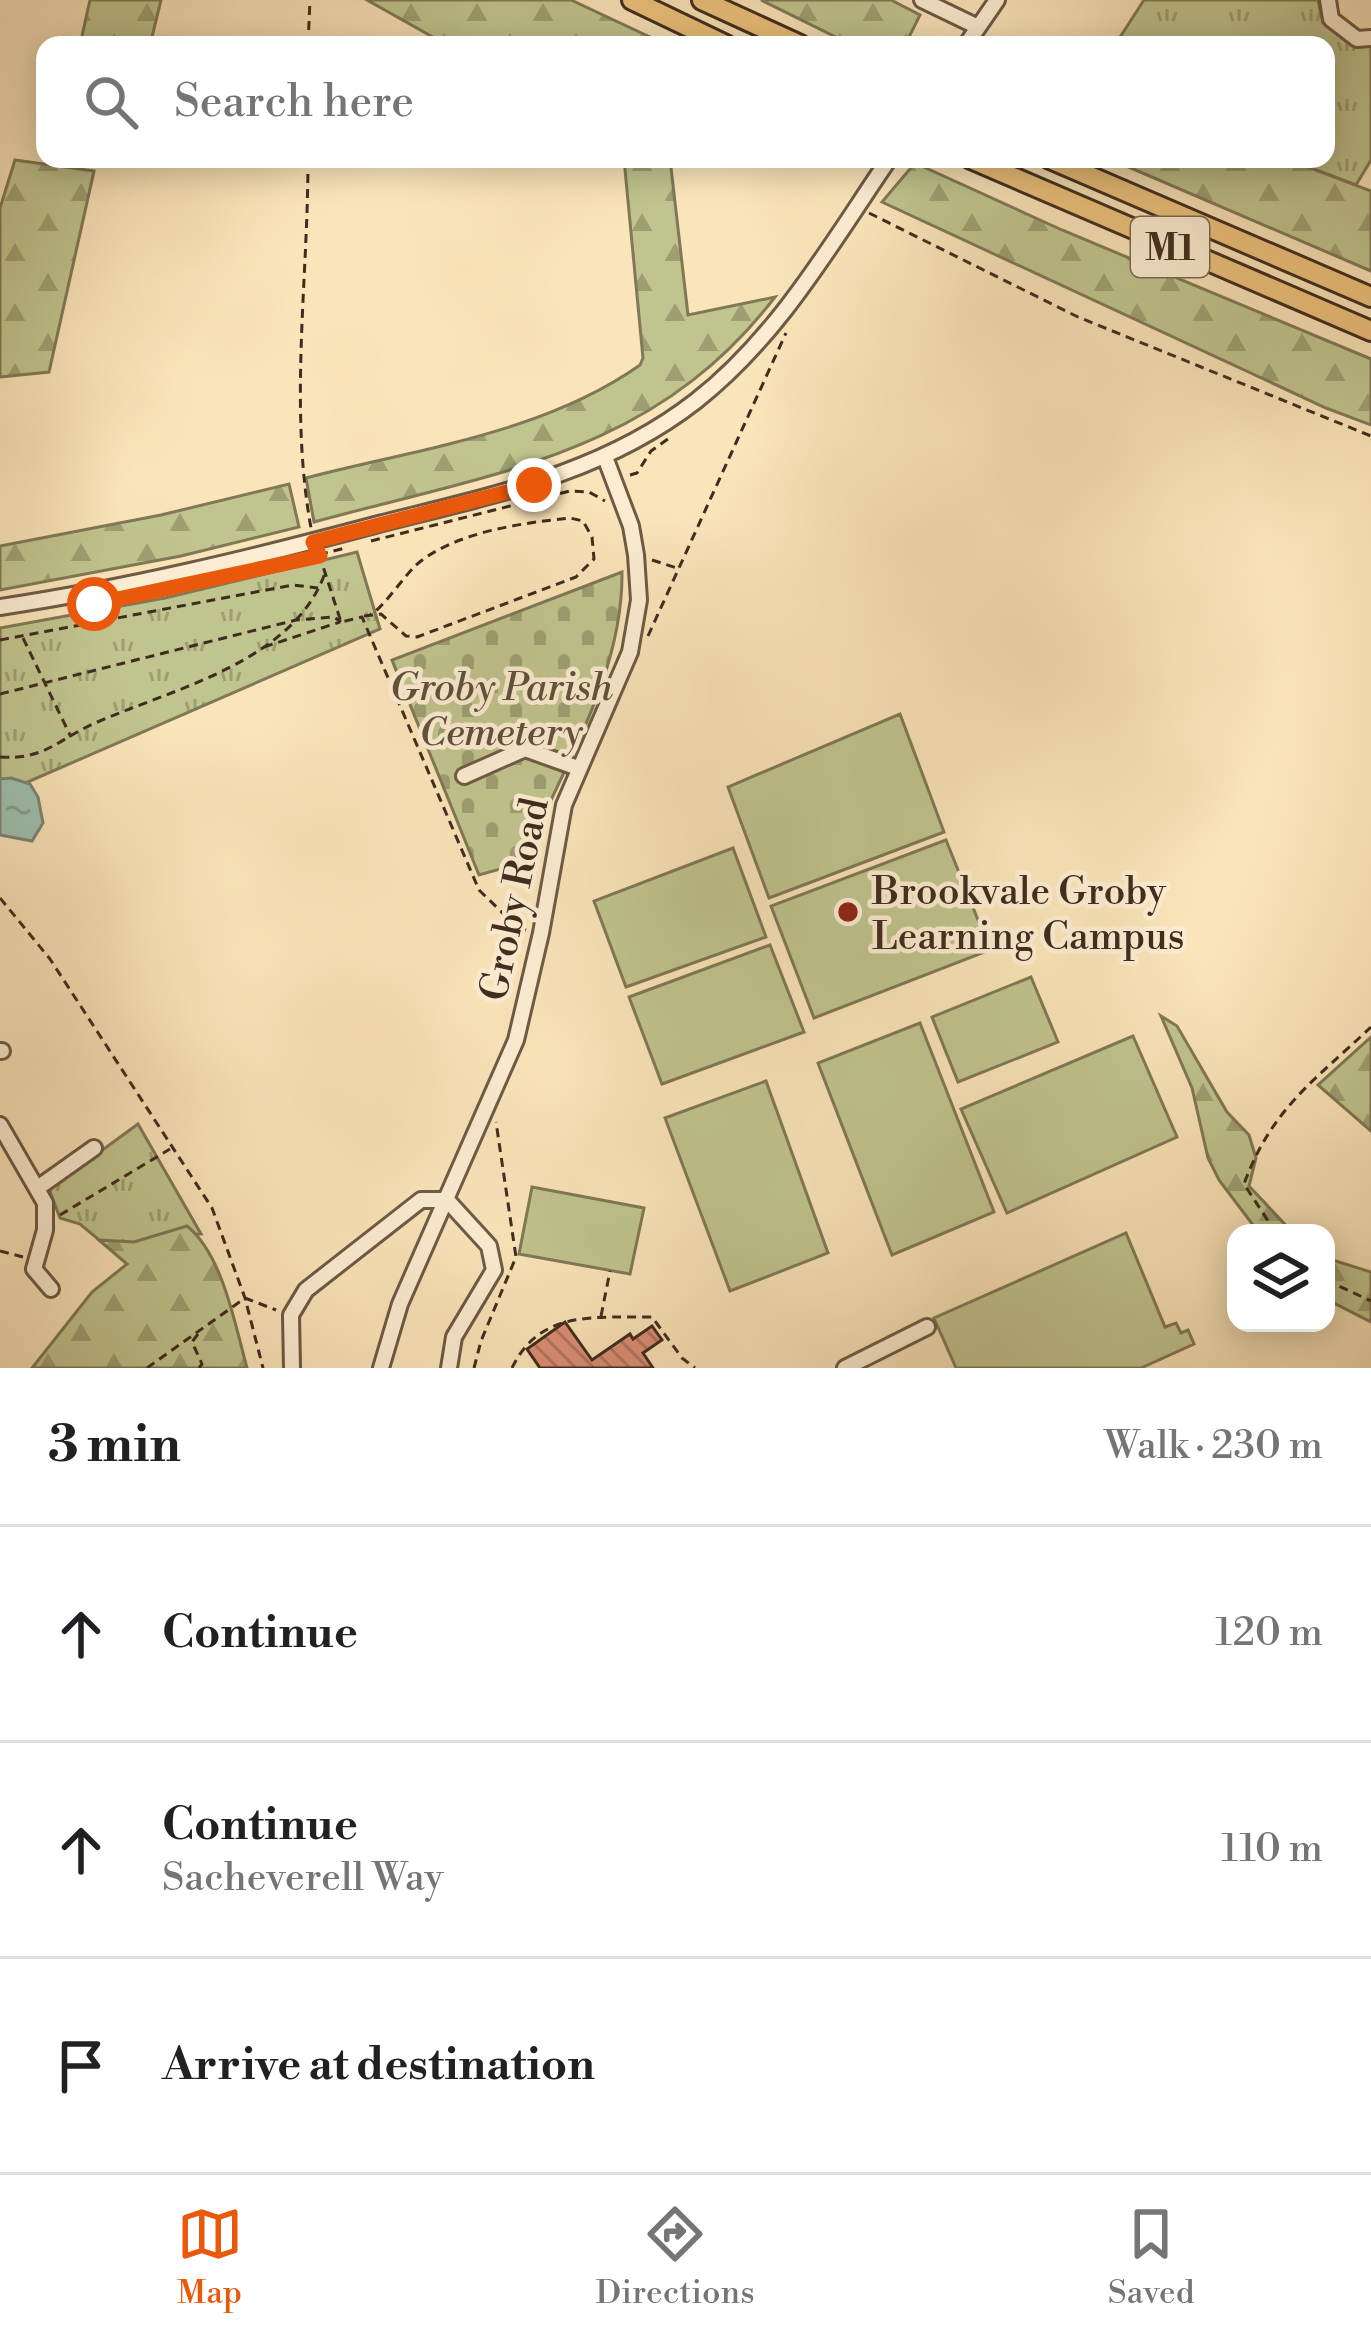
<!DOCTYPE html>
<meta charset="utf-8">
<style>
body{margin:0;font-family:"Libre Bodoni",serif;background:#f6f6f6;color:#202124}
.controls{position:absolute;right:36px;bottom:36px;display:grid;overflow:hidden;border-radius:24px;box-shadow:0 6px 30px #0003}
.controls button{width:108px;height:108px;display:grid;place-items:center;padding:0;border:0;border-bottom:3px solid #e0e0e0;background:#fff;color:#202124;font:60px sans-serif}
.stop{position:absolute;width:36px;height:36px;margin:-27px;border:9px solid #ea580c;border-radius:50%;background:#fff}
.stop.end{background:#ea580c;border-color:#fff;box-shadow:0 3px 12px #0008}
.list{margin:0;padding:0;list-style:none}
h2{display:flex;justify-content:space-between;align-items:center;height:156px;margin:0;padding:0 48px;font-size:51px}
h2 small{font-size:39px;font-weight:400;color:#757577}
.list li{display:grid;grid-template-columns:78px 1fr auto;gap:36px;align-items:center;box-sizing:border-box;height:216px;padding:0 48px;border-top:3px solid #e0e0e0}
.list b{display:block;font-size:45px;white-space:nowrap}
.list p{margin:0;font-size:39px;white-space:nowrap;color:#757577}
.list em{font-size:39px;font-style:normal;color:#757577}
.icon{flex:none;width:66px;height:66px;fill:none;stroke:currentColor;stroke-width:2;stroke-linecap:round;stroke-linejoin:round}
.map{position:relative;flex:none;width:1371px;height:1368px;overflow:hidden}
.search{position:absolute;background:#fff;box-shadow:0 6px 30px #0003;left:36px;right:36px;top:36px;height:132px;display:flex;align-items:center;gap:30px;box-sizing:border-box;padding:0 42px;border-radius:24px;color:#757577;font-size:45px}
.sheet{height:804px;background:#fff}
nav{display:flex;justify-content:space-around;align-items:center;box-sizing:border-box;height:168px;border-top:3px solid #e0e0e0;background:#fff;font-size:33px;color:#757577}
nav a{display:grid;justify-items:center;gap:6px}
nav .on{color:#ea580c}
.map>svg:first-child{display:block}
.grass{fill:url(#grass-tufts);stroke:#807856;stroke-width:3}
.forest{fill:url(#forest-firs);stroke:#807856;stroke-width:3}
.cemetery{fill:url(#cemetery-stones);stroke:#807856;stroke-width:3}
.pitch{fill:#c0c48e;stroke:#807856;stroke-width:3}
.water{fill:url(#water-ripples);stroke:#788475;stroke-width:3}
.building{fill:url(#building-back-hatch);stroke:#402c1e;stroke-width:3}
.lines{fill:none;stroke-linecap:round;stroke-linejoin:round}
.minor-casing{stroke:#6e5a45;stroke-width:20}
.highway-casing{stroke:#402c1e;stroke-width:24}
.path{stroke:#402c1e;stroke-width:3;stroke-dasharray:9 6;stroke-linecap:butt}
.minor{stroke:#fcedd2;stroke-width:14}
.highway{stroke:#edc27c;stroke-width:18}
.route{stroke:#ea580c;stroke-width:15}
.poi-dot{fill:#8f2418;stroke:#fcedd2;stroke-width:4.5}
.labels{text-anchor:middle;stroke-width:9;stroke-linejoin:round;paint-order:stroke}
.shield{fill:#fcedd2;stroke:#786654;stroke-width:3}
.shield-label{font-size:36px;font-weight:bold;fill:#402c1e}
.park-label{font-size:39px;font-style:italic;fill:#60523a;stroke:#fcedd2}
.poi-label{font-size:39px;fill:#402c1e;stroke:#fcedd2;text-anchor:start}
.street-label{font-size:39px;fill:#402c1e;stroke:#fcedd2}
</style>
<div class="map">
<svg width="1371" height="1368" viewBox="0 0 1371 1368">
<defs>
<pattern id="grass-tufts" width="24" height="20" patternUnits="userSpaceOnUse" patternTransform="scale(3)"><rect width="24" height="20" fill="#c0c48e"/><path d="M3 7l-1-3M5 7V3M7 7l1-3M15 17l-1-3M17 17v-4M19 17l1-3" fill="none" stroke="#9d9f73"/></pattern>
<pattern id="forest-firs" width="22" height="20" patternUnits="userSpaceOnUse" patternTransform="scale(3)"><rect width="22" height="20" fill="#c0c48e"/><path d="M5 1l3.5 6h-7zM16 11l3.5 6h-7z" fill="#9d9f73"/></pattern>
<pattern id="cemetery-stones" width="16" height="16" patternUnits="userSpaceOnUse" patternTransform="scale(3)"><rect width="16" height="16" fill="#c0c48e"/><path d="M2 7V4a2 2 0 0 1 4 0v3zM10 15v-3a2 2 0 0 1 4 0v3z" fill="#9d9f73"/></pattern>
<pattern id="water-ripples" width="26" height="14" patternUnits="userSpaceOnUse" patternTransform="scale(3)"><rect width="26" height="14" fill="#9ebfaf"/><path d="M2 4q2-2 4 0t4 0M15 11q2-2 4 0t4 0" fill="none" stroke="#829b8e"/></pattern>
<pattern id="building-back-hatch" width="6" height="6" patternUnits="userSpaceOnUse" patternTransform="scale(3)"><rect width="6" height="6" fill="#db8e76"/><path d="M-1 5l2 2M0 0l6 6M5-1l2 2" fill="none" stroke="#b37460"/></pattern>
</defs>
<rect width="100%" height="100%" fill="#fae4b9"/>
<filter id="stains"><feTurbulence type="fractalNoise" baseFrequency=".00167" numOctaves="4"/><feColorMatrix values="0 0 0 0 .2 0 0 0 0 .09 0 0 0 0 .02 0 0 0 .5 -.17"/></filter>
<radialGradient id="worn" r=".72"><stop offset=".6" stop-color="#630" stop-opacity="0"/><stop offset="1" stop-color="#630" stop-opacity=".3"/></radialGradient>
<!-- grass -->
<path class="grass" d="M1144,0H1318L1323,23L1356,43L1371,44V160L1356,185L1287,159H1326V45H1115Z
M357,552L380,629L0,794V628L165,598Z
M138,1124L201,1234L182,1235L128,1264L80,1224L60,1218L49,1189Z"/>
<!-- forest -->
<path class="forest" d="M90,0H161L150,45H80Z
M367,0H571L667,45H447Z
M761,0H891L920,15L905,45H852Z
M624,159H670L688,315L775,297C654,455 493,473 314,522L306,478C417,449 544,433 640,365L643,358Z
M1110,159H1287L1371,191V271Z
M15,160L94,171L49,372L0,377V208Z
M915,163L1062,230L1371,359V425L1326,408L882,202Z
M289,484L299,527L181,556L0,590V546L161,515Z
M1161,1016L1177,1026L1227,1112L1249,1135L1256,1158L1249,1186L1293,1233H1259L1219,1180L1208,1158L1192,1088Z
M1371,1037V1131L1318,1085Z
M187,1226C223,1255 235,1325 247,1368H32L92,1292L127,1264L99,1240L134,1242Z
M1326,1258L1371,1272V1322L1326,1299Z"/>
<!-- cemetery -->
<path class="cemetery" d="M622,572C623,667 572,751 535,835L532,860L479,875L392,660Z"/>
<!-- pitch -->
<path class="pitch" d="M900,714L944,832L769,898L728,787Z
M946,840L990,950L814,1018L771,906Z
M733,848L766,937L626,987L594,901Z
M770,945L804,1032L662,1084L629,997Z
M1031,977L1058,1042L958,1082L932,1017Z
M920,1023L994,1212L892,1255L818,1063Z
M1133,1036L1177,1137L1007,1213L961,1109Z
M766,1081L828,1253L730,1291L665,1118Z
M532,1187L644,1208L630,1274L519,1254Z
M1126,1233L1165,1327L1176,1323L1181,1333L1188,1330L1194,1344L1141,1368H956L934,1318Z"/>
<!-- water -->
<path class="water" d="M11,778L30,784L38,797L43,823L32,841L0,835V779Z"/>
<!-- building -->
<path class="building" d="M565,1322L592,1360L630,1334L633,1339L652,1326L662,1340L643,1353L653,1368H540L527,1349Z"/>
<g class="lines">
<!-- minor casing -->
<g class="minor-casing">
<path id="minor" d="M922,0L978,27
M1328,0L1331,19L1357,39L1371,38
M966,45L997,0
M0,607C127,588 251,558 375,525C488,496 601,475 696,401C778,337 831,244 889,159
M464,776L525,749L578,768
M0,1051H2
M0,1125L45,1203V1230L34,1269L51,1289
M39,1187L94,1148
M447,1200L489,1246L494,1270L454,1337L449,1368
M292,1368L291,1315L306,1290L421,1200H447
M381,1368L400,1304L516,1040L541,933L564,805L630,652L639,600L636,555L631,526L605,457
M845,1368L927,1327"/>
</g>
<!-- highway casing -->
<g class="highway-casing">
<path id="highway" d="M632,0L726,45
M702,0L800,45
M971,159L1371,331
M1050,159L1371,297"/>
</g>
<!-- path -->
<path class="path" d="M308,45L310,0
M308,159C308,281 289,407 311,528
M869,213L1078,317L1371,436
M630,475L637,473L651,451L668,439
M371,541L570,491L589,492L605,501
M319,554L341,622L362,617L479,890L518,928L526,930
M652,560L677,568
M261,570L345,548
M364,616L381,614L406,636L417,637L576,577L594,559L592,537L583,521L570,518C522,523 453,532 415,566C403,578 381,610 370,615
M648,636L786,333
M23,638L71,737
M0,640L293,585L318,588
M264,647L340,622
M0,694L296,620L334,617L341,622
M0,757C44,760 56,741 93,724C171,689 293,663 325,573
M0,898L50,959L212,1208L245,1298L263,1368
M60,1215L170,1149
M1276,1233L1244,1184C1272,1108 1314,1081 1371,1027
M0,1251L23,1257
M1326,1280L1371,1301
M601,1316L610,1271
M198,1334L192,1342L202,1364L199,1368
M147,1368L245,1298L276,1310
M474,1368L481,1341L516,1257L496,1122
M512,1368C540,1309 596,1318 652,1317L682,1358L695,1368"/>
<!-- minor -->
<use href="#minor" class="minor"/>
<!-- highway -->
<use href="#highway" class="highway"/>
</g>
<g class="lines">
<!-- route -->
<path class="route" d="M94,604L320,556L313,542L534,485"/>
</g>
<!-- markers -->
<circle class="poi-dot" cx="848" cy="912" r="12"/>
<g class="labels">
<!-- shield labels -->
<rect class="shield" x="1131" y="217" width="78" height="60" rx="9"/>
<g class="shield-label">
<text x="1170" y="260">M1</text>
</g>
<!-- park labels -->
<g class="park-label">
<text x="501" y="700">Groby Parish<tspan x="501" dy="45">Cemetery</tspan></text>
</g>
<!-- poi labels -->
<g class="poi-label">
<text x="872" y="904">Brookvale Groby<tspan x="872" dy="45">Learning Campus</tspan></text>
</g>
<!-- street labels -->
<g class="street-label">
<text transform="translate(513 899) rotate(-78)" y="14">Groby Road</text>
</g>
</g>
<rect width="100%" height="100%" filter="url(#stains)"/>
<rect width="100%" height="100%" fill="url(#worn)"/>
</svg>
<div class="controls">
<button><svg class="icon" aria-label="layers" viewBox="0 0 24 24"><path d="M12 4l9 5-9 5-9-5zM3 14l9 5 9-5"/></svg></button>
</div>
<div class="stop" style="left:94px;top:604px"></div>
<div class="stop end" style="left:534px;top:485px"></div>
<div class="search"><svg class="icon" aria-label="search" viewBox="0 0 24 24"><circle cx="10" cy="10" r="6"/><path d="M15 15l6 6"/></svg>Search here</div>
</div>
<section class="sheet">
<h2>3 min<small>Walk · 230 m</small></h2>
<ul class="list">
<li><svg class="icon" aria-label="ahead" viewBox="0 0 24 24"><path d="M12 20V5M6 11l6-6 6 6"/></svg><div><b>Continue</b></div><em>120 m</em></li>
<li><svg class="icon" aria-label="ahead" viewBox="0 0 24 24"><path d="M12 20V5M6 11l6-6 6 6"/></svg><div><b>Continue</b><p>Sacheverell Way</p></div><em>110 m</em></li>
<li><svg class="icon" aria-label="arrive" viewBox="0 0 24 24"><path d="M6 21V4h12l-3 4 3 4H6"/></svg><div><b>Arrive at destination</b></div></li>
</ul>
</section>
<nav>
<a class="on"><svg class="icon" aria-label="map" viewBox="0 0 24 24"><path d="M3 6l6-2 6 2 6-2v14l-6 2-6-2-6 2zM9 4v14M15 6v14"/></svg>Map</a>
<a><svg class="icon" aria-label="directions" viewBox="0 0 24 24"><path d="M12 3l9 9-9 9-9-9zM9 14v-3h6M13 9l2 2-2 2"/></svg>Directions</a>
<a><svg class="icon" aria-label="saved" viewBox="0 0 24 24"><path d="M7 4h10v16l-5-4-5 4z"/></svg>Saved</a>
</nav>
